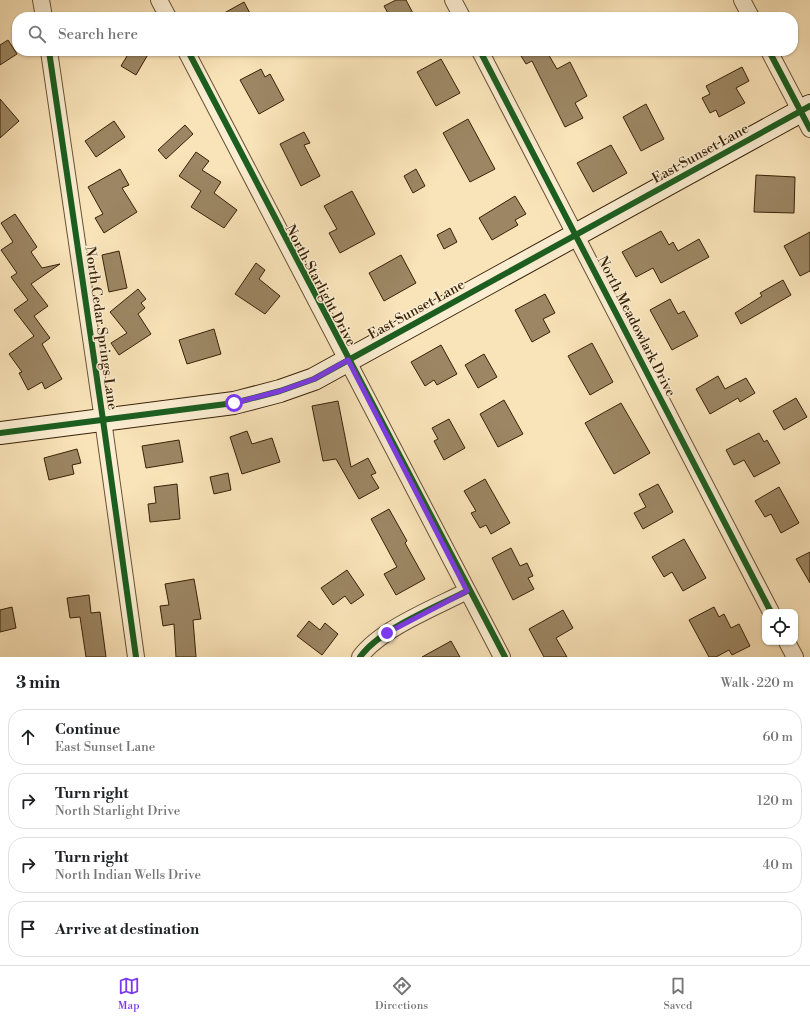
<!DOCTYPE html>
<meta charset="utf-8">
<style>
body{margin:0;font-family:"Libre Bodoni",serif;background:#f2f2f2;color:#202124}
.controls{position:absolute;right:12px;bottom:12px;display:grid;overflow:hidden;border-radius:8px;box-shadow:0 1px 3px #0004}
.controls button{width:36px;height:36px;display:grid;place-items:center;padding:0;border:0;border-bottom:1px solid #e0e0e0;background:#fff;color:#202124;font:20px sans-serif}
.stop{position:absolute;width:12px;height:12px;margin:-9px;border:3px solid #7c3aed;border-radius:50%;background:#fff}
.stop.end{background:#7c3aed;border-color:#fff;box-shadow:0 1px 4px #0008}
.list{margin:0;padding:0;list-style:none}
h2{display:flex;justify-content:space-between;align-items:center;height:52px;margin:0;padding:0 16px;font-size:17px}
h2 small{font-size:13px;font-weight:400;color:#757577}
.list li{display:grid;grid-template-columns:26px 1fr auto;gap:12px;align-items:center;box-sizing:border-box;height:56px;margin:0 8px 8px;padding:0 8px;border:1px solid #e0e0e0;border-radius:16px}
.list b{display:block;font-size:15px;white-space:nowrap}
.list p{margin:0;font-size:13px;white-space:nowrap;color:#757577}
.list em{font-size:13px;font-style:normal;color:#757577}
.icon{flex:none;width:22px;height:22px;fill:none;stroke:currentColor;stroke-width:2;stroke-linecap:round;stroke-linejoin:round}
.map{position:relative;flex:none;width:810px;height:657px;overflow:hidden}
.search{position:absolute;background:#fff;box-shadow:0 1px 3px #0004;left:12px;right:12px;top:12px;height:44px;display:flex;align-items:center;gap:10px;box-sizing:border-box;padding:0 14px;border-radius:16px;color:#757577;font-size:15px}
.sheet{height:308px;background:#fff}
nav{display:flex;justify-content:space-around;align-items:center;box-sizing:border-box;height:56px;border-top:1px solid #e0e0e0;background:#fff;font-size:11px;color:#757577}
nav a{display:grid;justify-items:center;gap:2px}
nav .on{color:#7c3aed}
.map>svg:first-child{display:block}
.building{fill:#9c8663;stroke:#382207}
.lines{fill:none;stroke-linecap:round;stroke-linejoin:round}
.street-casing{stroke:#685233;stroke-width:18}
.secondary-casing{stroke:#382207;stroke-width:24}
.street{stroke:#fbedd1;stroke-width:16}
.secondary{stroke:#fbedd1;stroke-width:22}
.cycleway-casing{stroke:#fbedd1;stroke-width:8}
.cycleway{stroke:#1b5e20;stroke-width:6}
.route{stroke:#7c3aed;stroke-width:5}
.labels{text-anchor:middle;stroke-width:3;stroke-linejoin:round;paint-order:stroke}
.street-label{font-size:14px;fill:#382207;stroke:#fbedd1}
</style>
<div class="map">
<svg width="810" height="657" viewBox="0 0 810 657">
<rect width="100%" height="100%" fill="#f9e3b8"/>
<filter id="stains"><feTurbulence type="fractalNoise" baseFrequency=".005" numOctaves="4"/><feColorMatrix values="0 0 0 0 .2 0 0 0 0 .09 0 0 0 0 .02 0 0 0 .5 -.17"/></filter>
<radialGradient id="worn" r=".72"><stop offset=".6" stop-color="#630" stop-opacity="0"/><stop offset="1" stop-color="#630" stop-opacity=".3"/></radialGradient>
<!-- building -->
<path class="building" d="M396,0H406L415,17H390L384,6Z
M244,2L252,17H217Z
M8,40L17,54L0,65V45Z
M130,51H150L136,75L121,66Z
M518,51H548L547,52L557,69L570,62L587,96L575,103L583,118L565,127L532,61L526,64Z
M441,59L460,93L436,106L417,72Z
M742,67L749,81L736,88L745,103L719,117L716,110L710,113L702,98L710,94L706,86Z
M261,69L265,77L270,74L284,100L259,114L240,80Z
M0,99L19,121L0,138Z
M646,104L664,139L641,151L623,117Z
M468,119L495,169L470,182L443,133Z
M114,121L125,137L96,157L85,141Z
M185,125L193,134L166,159L158,150Z
M304,132L310,143L304,145L320,176L301,186L280,144Z
M611,145L627,173L593,192L577,163Z
M196,152L209,161L202,170L221,182L214,193L237,210L224,228L191,207L201,191L179,176Z
M120,169L129,185L122,188L137,212L104,233L95,218L103,214L88,187Z
M416,169L425,186L413,193L404,176Z
M756,175L795,177L794,213L754,212Z
M352,191L375,234L340,253L329,233L337,229L324,206Z
M515,196L526,214L515,220L518,225L492,240L479,218Z
M15,214L37,247L31,252L42,268L60,264L31,284L48,306L34,316L50,338L42,344L62,379L45,389L42,382L28,390L19,373L22,372L9,354L34,336L14,310L28,300L11,277L17,273L1,250L13,242L1,223Z
M450,228L457,242L444,249L437,235Z
M661,231L669,245L673,242L678,251L699,239L709,257L661,283L653,268L636,277L622,252Z
M810,232V271L800,276L784,246Z
M119,251L127,288L109,292L102,255Z
M401,255L416,283L384,301L369,273Z
M256,263L265,270L259,279L280,296L265,314L235,294Z
M783,280L791,295L741,324L735,313L762,296L760,293Z
M138,289L146,299L141,303L145,308L138,314L151,334L119,355L111,343L127,333L110,312Z
M545,294L555,313L543,319L550,332L532,342L515,310Z
M670,299L678,314L684,311L698,336L672,350L650,310Z
M214,329L221,354L187,364L179,340Z
M592,343L613,382L590,395L568,356Z
M441,345L457,374L437,385L434,380L425,386L411,362Z
M484,354L497,377L478,388L465,365Z
M718,376L725,389L746,378L755,393L740,402L738,398L710,414L696,389Z
M796,398L807,417L784,430L773,411Z
M504,400L523,434L498,447L480,414Z
M338,401L351,467L368,458L376,473L371,475L379,488L359,499L336,459L323,461L312,406Z
M621,403L650,453L614,474L585,423Z
M449,419L465,448L444,460L434,441L438,439L432,428Z
M247,431L252,444L272,438L280,462L242,474L230,437Z
M759,433L764,442L767,440L780,463L754,477L744,460L734,465L726,450Z
M179,440L183,462L146,468L142,446Z
M77,449L81,463L72,465L74,474L49,480L44,458Z
M228,473L231,490L214,494L210,477Z
M485,479L510,523L491,534L486,525L480,528L471,513L476,511L464,491Z
M177,484L180,519L150,522L148,504L156,503L154,487Z
M658,484L673,512L643,529L634,513L646,507L639,494Z
M779,487L799,523L781,533L771,514L765,517L755,501Z
M389,509L407,541L405,543L425,579L396,595L384,574L397,567L371,519Z
M684,539L706,578L683,591L672,572L664,577L652,557Z
M511,548L520,566L527,563L533,576L528,578L534,589L513,600L492,558Z
M810,552V583L796,559Z
M347,570L364,595L351,604L345,596L333,605L321,588Z
M194,579L201,619L193,620L196,657H176L174,624L163,626L160,606L169,605L165,584Z
M89,595L91,613L100,612L106,657H86L80,617L70,618L67,598Z
M12,607L16,628L0,632V610Z
M714,607L719,617L724,614L731,628L739,624L750,646L732,655L729,650L716,657H709L689,620Z
M563,610L573,628L556,638L567,657H544L529,629Z
M309,621L320,630L325,623L338,634L322,655L297,636Z
M451,641L460,657H422Z"/>
<g class="lines">
<!-- street casing -->
<g class="street-casing">
<path id="street" d="M41,0L44,17
M159,0L168,17
M453,0L462,17
M742,0L751,17
M49,51L103,420L136,657
M186,51L502,657
M480,51L771,612
M769,51L810,129
M787,642L795,657
M360,657C380,629 436,607 467,591"/>
</g>
<!-- secondary casing -->
<g class="secondary-casing">
<path id="secondary" d="M0,433L234,403L280,391L314,379L810,106"/>
</g>
<!-- street -->
<use href="#street" class="street"/>
<!-- secondary -->
<use href="#secondary" class="secondary"/>
<!-- cycleway casing -->
<g class="cycleway-casing">
<path id="cycleway" d="M49,51L103,420L136,657
M188,51L505,657
M480,51L771,612
M769,51L810,129
M0,433L234,403L280,391L314,379L810,106
M360,657C380,629 436,607 467,591"/>
</g>
<!-- cycleway -->
<use href="#cycleway" class="cycleway"/>
</g>
<g class="lines">
<!-- route -->
<path class="route" d="M234,403L280,391L314,379L348,360L467,591L387,633"/>
</g>
<g class="labels">
<!-- street labels -->
<g class="street-label">
<text transform="translate(700 153) rotate(-29)" y="5">East Sunset Lane</text>
<text transform="translate(321 285) rotate(62)" y="5">North Starlight Drive</text>
<text transform="translate(416 309) rotate(-29)" y="5">East Sunset Lane</text>
<text transform="translate(637 326) rotate(63)" y="5">North Meadowlark Drive</text>
<text transform="translate(102 328) rotate(82)" y="5">North Cedar Springs Lane</text>
</g>
</g>
<rect width="100%" height="100%" filter="url(#stains)"/>
<rect width="100%" height="100%" fill="url(#worn)"/>
</svg>
<div class="controls">
<button><svg class="icon" aria-label="locate" viewBox="0 0 24 24"><circle cx="12" cy="12" r="6"/><path d="M12 2v4M12 18v4M2 12h4M18 12h4"/></svg></button>
</div>
<div class="stop" style="left:234px;top:403px"></div>
<div class="stop end" style="left:387px;top:633px"></div>
<div class="search"><svg class="icon" aria-label="search" viewBox="0 0 24 24"><circle cx="10" cy="10" r="6"/><path d="M15 15l6 6"/></svg>Search here</div>
</div>
<section class="sheet">
<h2>3 min<small>Walk · 220 m</small></h2>
<ul class="list">
<li><svg class="icon" aria-label="ahead" viewBox="0 0 24 24"><path d="M12 20V5M6 11l6-6 6 6"/></svg><div><b>Continue</b><p>East Sunset Lane</p></div><em>60 m</em></li>
<li><svg class="icon" aria-label="right" viewBox="0 0 24 24"><path d="M7 20v-9h11M14 6l5 5-5 5"/></svg><div><b>Turn right</b><p>North Starlight Drive</p></div><em>120 m</em></li>
<li><svg class="icon" aria-label="right" viewBox="0 0 24 24"><path d="M7 20v-9h11M14 6l5 5-5 5"/></svg><div><b>Turn right</b><p>North Indian Wells Drive</p></div><em>40 m</em></li>
<li><svg class="icon" aria-label="arrive" viewBox="0 0 24 24"><path d="M6 21V4h12l-3 4 3 4H6"/></svg><div><b>Arrive at destination</b></div></li>
</ul>
</section>
<nav>
<a class="on"><svg class="icon" aria-label="map" viewBox="0 0 24 24"><path d="M3 6l6-2 6 2 6-2v14l-6 2-6-2-6 2zM9 4v14M15 6v14"/></svg>Map</a>
<a><svg class="icon" aria-label="directions" viewBox="0 0 24 24"><path d="M12 3l9 9-9 9-9-9zM9 14v-3h6M13 9l2 2-2 2"/></svg>Directions</a>
<a><svg class="icon" aria-label="saved" viewBox="0 0 24 24"><path d="M7 4h10v16l-5-4-5 4z"/></svg>Saved</a>
</nav>
